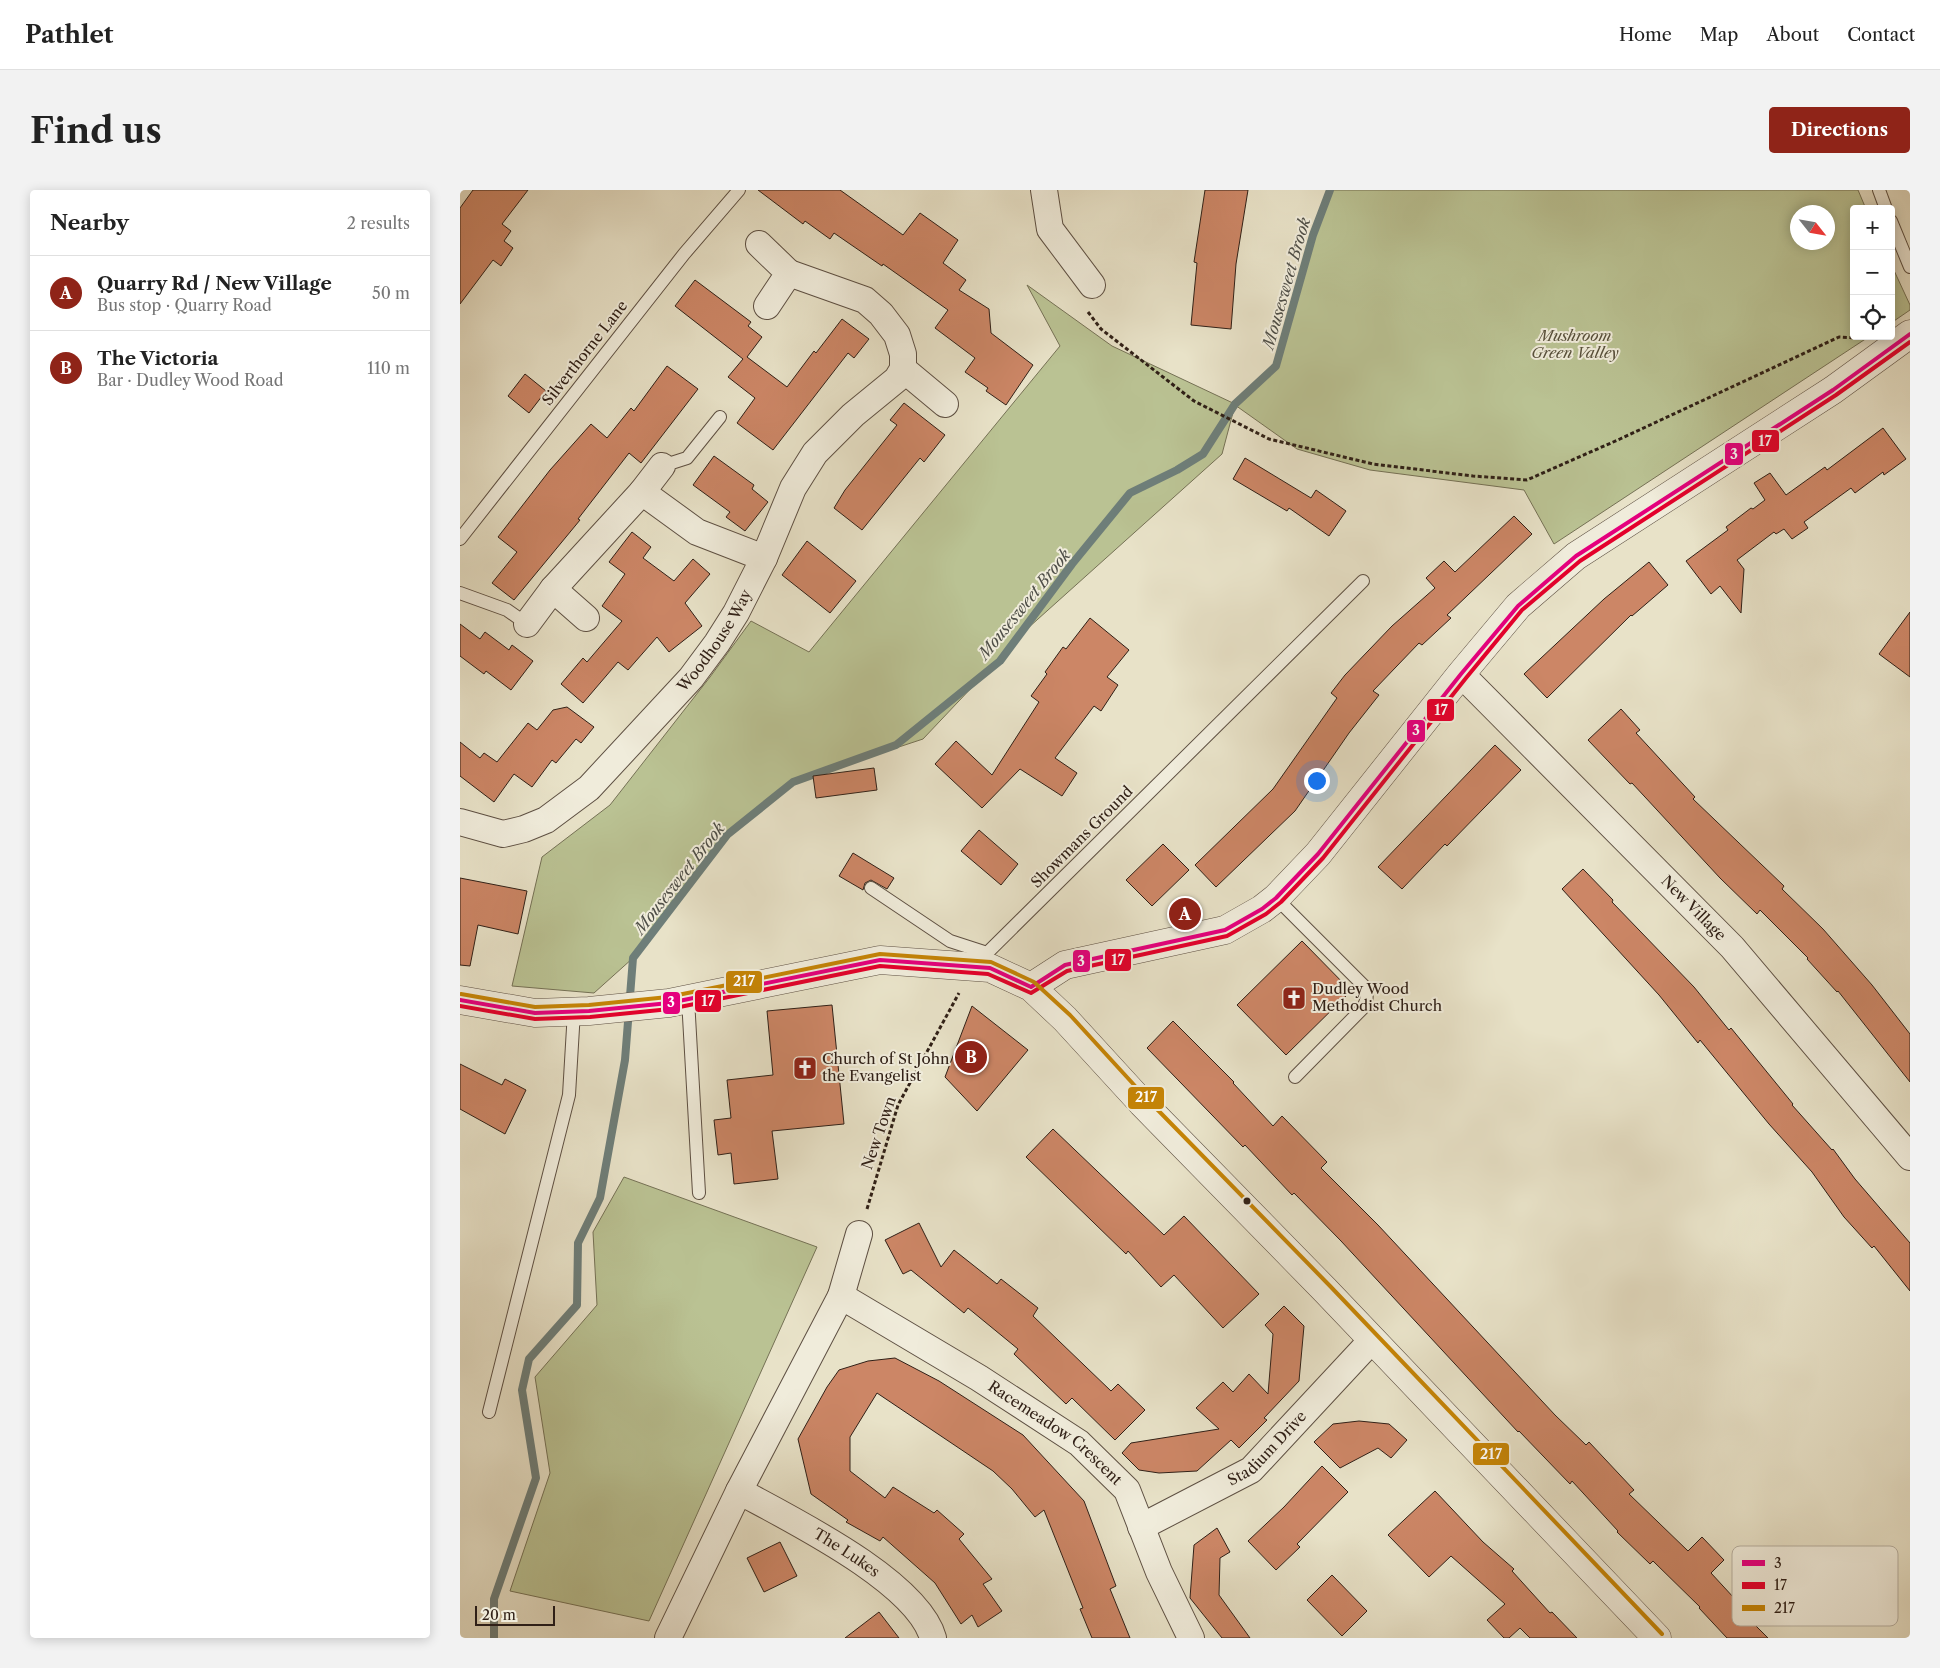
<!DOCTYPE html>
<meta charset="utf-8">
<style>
body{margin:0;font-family:"Libre Caslon Text",serif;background:#f2f2f2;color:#222}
.controls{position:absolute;right:15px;top:15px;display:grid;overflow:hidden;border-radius:5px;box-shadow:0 2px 12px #0003}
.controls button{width:45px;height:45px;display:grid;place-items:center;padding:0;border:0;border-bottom:1px solid #e0e0e0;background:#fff;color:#222;font:25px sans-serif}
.compass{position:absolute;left:1330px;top:15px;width:45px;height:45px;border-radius:50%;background:#fff;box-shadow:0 2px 12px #0003;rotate:121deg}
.scale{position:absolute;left:15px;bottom:12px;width:80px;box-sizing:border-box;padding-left:5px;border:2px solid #302017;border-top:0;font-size:14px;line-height:18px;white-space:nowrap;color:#302017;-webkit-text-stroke:4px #f0ecdb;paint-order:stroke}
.you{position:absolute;left:856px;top:590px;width:18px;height:18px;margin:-12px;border:4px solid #fff;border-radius:50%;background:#1a73e8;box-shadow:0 0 0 8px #1a73e833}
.badge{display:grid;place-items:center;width:32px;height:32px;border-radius:50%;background:#8f2418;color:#fff;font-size:16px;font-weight:700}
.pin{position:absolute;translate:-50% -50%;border:2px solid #fff;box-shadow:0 1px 5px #0006}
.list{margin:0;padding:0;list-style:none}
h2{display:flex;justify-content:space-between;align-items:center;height:65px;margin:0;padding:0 20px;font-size:21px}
h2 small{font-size:16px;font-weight:400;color:#767676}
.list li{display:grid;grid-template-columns:32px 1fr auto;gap:15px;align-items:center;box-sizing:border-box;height:75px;padding:0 20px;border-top:1px solid #e0e0e0}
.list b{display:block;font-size:19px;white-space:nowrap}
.list p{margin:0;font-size:16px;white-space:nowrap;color:#767676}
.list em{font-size:16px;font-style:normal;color:#767676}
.icon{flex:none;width:28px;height:28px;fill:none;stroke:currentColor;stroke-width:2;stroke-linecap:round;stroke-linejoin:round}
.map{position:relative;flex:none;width:1450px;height:1448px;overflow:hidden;border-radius:5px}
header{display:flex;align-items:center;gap:30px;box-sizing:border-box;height:70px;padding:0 25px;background:#fff;border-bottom:1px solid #e0e0e0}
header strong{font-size:24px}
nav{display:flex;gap:28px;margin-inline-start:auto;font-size:18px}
.intro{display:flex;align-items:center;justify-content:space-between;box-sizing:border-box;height:120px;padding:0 30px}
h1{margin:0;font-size:35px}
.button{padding:12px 22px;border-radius:5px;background:#8f2418;color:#fff;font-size:18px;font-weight:700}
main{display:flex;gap:30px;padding:0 30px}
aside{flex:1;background:#fff;border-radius:5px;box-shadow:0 2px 12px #0003}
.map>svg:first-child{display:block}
.green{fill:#bac293;stroke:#757155;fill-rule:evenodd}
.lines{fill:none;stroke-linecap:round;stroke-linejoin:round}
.stream{stroke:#6e7e79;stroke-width:8}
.building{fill:#cc8666;stroke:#302017}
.service-casing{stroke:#5e5043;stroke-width:14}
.minor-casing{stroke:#5e5043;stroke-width:28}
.tertiary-casing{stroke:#5e5043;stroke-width:29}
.path{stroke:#302017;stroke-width:3;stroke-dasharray:4 2.5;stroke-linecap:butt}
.service{stroke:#f0ecdb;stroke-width:12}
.minor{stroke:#f0ecdb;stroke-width:26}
.tertiary{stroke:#f0ecdb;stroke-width:28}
.bus-1-casing{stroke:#f0ecdb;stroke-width:8}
.bus-2-casing{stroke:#f0ecdb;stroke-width:8}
.bus-3-casing{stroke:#f0ecdb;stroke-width:8}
.bus-1{stroke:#e5007d;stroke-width:4}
.bus-2{stroke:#e4002b;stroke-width:4}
.bus-3{stroke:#c58406;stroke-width:4}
.bus-dot{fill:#302017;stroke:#f0ecdb;stroke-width:2}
.labels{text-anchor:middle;stroke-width:4;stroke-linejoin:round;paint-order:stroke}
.park-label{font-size:15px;font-style:italic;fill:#59513c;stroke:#f0ecdb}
.street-label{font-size:15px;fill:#302017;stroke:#f0ecdb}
.poi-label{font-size:15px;fill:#302017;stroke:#f0ecdb;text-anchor:start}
.water-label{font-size:16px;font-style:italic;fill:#4f4f48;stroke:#f0ecdb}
.key{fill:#f0ecdb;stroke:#b6afa0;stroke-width:1}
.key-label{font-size:14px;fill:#302017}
.line-badge{stroke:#f0ecdb;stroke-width:2}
.badge-label{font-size:14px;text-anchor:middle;font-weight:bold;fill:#fff}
</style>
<header>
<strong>Pathlet</strong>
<nav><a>Home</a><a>Map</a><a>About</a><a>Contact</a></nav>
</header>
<div class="intro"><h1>Find us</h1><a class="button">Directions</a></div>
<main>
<aside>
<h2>Nearby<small>2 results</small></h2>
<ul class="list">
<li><span class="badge">A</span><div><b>Quarry Rd / New Village</b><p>Bus stop · Quarry Road</p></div><em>50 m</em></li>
<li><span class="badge">B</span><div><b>The Victoria</b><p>Bar · Dudley Wood Road</p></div><em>110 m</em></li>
</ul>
</aside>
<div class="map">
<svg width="1450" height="1448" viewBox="0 0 1450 1448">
<rect width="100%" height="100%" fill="#e8e2c8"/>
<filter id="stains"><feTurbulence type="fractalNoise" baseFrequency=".004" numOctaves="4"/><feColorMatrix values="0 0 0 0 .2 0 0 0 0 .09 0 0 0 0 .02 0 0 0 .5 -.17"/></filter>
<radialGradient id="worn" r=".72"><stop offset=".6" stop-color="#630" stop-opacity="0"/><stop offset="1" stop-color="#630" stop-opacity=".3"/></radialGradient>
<!-- green -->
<path class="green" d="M870,0H1398L1406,19H1394V146H1410L1094,354L1064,300L910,280L837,259L775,215L762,264L568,438L463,549L333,592L267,645L173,768L134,803L52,796L82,667L150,615L250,487L291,431L349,462L600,156L567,95L652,156L775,214L816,176L853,45ZM1338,22H1368V52H1338Z
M1431,74L1450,115V120L1431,133Z
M164,987L357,1057L189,1431L50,1401L90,1283L75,1187L137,1115L133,1042Z"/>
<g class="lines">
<!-- stream -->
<path class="stream" d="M34,1448V1409L76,1288L62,1200L69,1169L117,1115L118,1053L140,1008L165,870L173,768L267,645L333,592L436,555L540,471L612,374L670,303L717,280L743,264L775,214L816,176L853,45L870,0"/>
</g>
<!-- building -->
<path class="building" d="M13,0H68L42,34L51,41L44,51L53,58L41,76L33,70L0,114V18Z
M298,0H380L443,45L460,23L498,50L483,73L506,90L499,100L529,119L531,143L573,175L546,215L526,201L528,198L505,182L515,168L475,138L488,120L423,74L422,76L374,43L370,49L345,31L343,34Z
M745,0H788L776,74L771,139L731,135L737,73L734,72Z
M235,90L291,132L288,136L302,147L287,167L327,197L354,161L356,163L382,129L409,149L394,168L388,163L313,260L277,233L295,208L268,187L283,169L215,116Z
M207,176L238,199L181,273L169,263L118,329L120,330L54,410L32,393L57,362L38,347L90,280L131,234L147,248L171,218L174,221Z
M65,184L86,201L69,223L48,206Z
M444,213L485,245L464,272L460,268L402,340L374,318L385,300L437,235L430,230Z
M1423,238L1446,269L1424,285L1423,282L1395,303L1391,298L1344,332L1348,338L1332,349L1324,339L1316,344L1314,342L1277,370L1284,379L1281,423L1260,396L1251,404L1226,371L1268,340L1266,337L1291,318L1293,319L1305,310L1294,293L1310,283L1326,305L1365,277L1367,280Z
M254,266L294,295L292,299L308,312L285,341L266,327L270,322L233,295Z
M785,268L851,308L856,300L886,321L869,346L829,318L827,321L773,289Z
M1054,326L1072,344L987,425L991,428L962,455L959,453L913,501L919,505L889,543L835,621L756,697L735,675L813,599L877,508L871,503L885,485L932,436L975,398L966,388L984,371L995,382Z
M172,342L191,357L183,368L214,391L233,369L250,384L225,413L242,436L209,462L197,447L168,480L158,472L123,513L101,494L123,468L127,472L162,431L142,416L165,384L149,372Z
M347,351L396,391L370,423L322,385Z
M1189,372L1208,395L1172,426L1171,425L1087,508L1064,484L1144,409Z
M1450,422V487L1419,464Z
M630,428L669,460L647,487L658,495L641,521L634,516L595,568L617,583L602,606L560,579L522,618L475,574L496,551L532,585L579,512L571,506L587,484L585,482L603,457L606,459Z
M0,434L20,449L25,442L49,460L52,455L73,471L51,500L26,481L24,484L0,466Z
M107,517L134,537L121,553L116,549L96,573L92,570L72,597L54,584L34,612L0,586V552L20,568L24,563L37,572L68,533L77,540L93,520Z
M1161,519L1180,540L1176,543L1235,607L1233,609L1324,696L1322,699L1363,739L1412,795L1450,844V892L1378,801L1377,802L1347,769L1348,768L1300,720L1297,724L1260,688L1172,593L1170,594L1128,550Z
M1035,555L1061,580L987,656L985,654L942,699L918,677Z
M414,578L417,600L356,608L353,586Z
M519,640L558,674L541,695L501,661Z
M703,654L729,680L692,716L666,690Z
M393,663L434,688L427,699L411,690L405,693L403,700L379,686Z
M1123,679L1153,710L1152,712L1234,797L1269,840L1271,838L1333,914L1332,915L1372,960L1373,959L1395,989L1450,1053V1101L1414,1056L1412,1058L1384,1027L1352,982L1309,934L1240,850L1238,853L1199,805L1102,699Z
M0,688L67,701L58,744L18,735L10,776L0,775Z
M842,751L891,801L826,865L777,815Z
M372,815L384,934L312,941L318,989L274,994L271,963L258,965L254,930L271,928L267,890L313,885L307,821Z
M512,816L568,860L517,921L485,887Z
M713,831L774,892L773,893L813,936L822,926L867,972L861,978L918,1035L1095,1225L1126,1255L1129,1252L1174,1300L1169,1304L1228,1361L1242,1347L1264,1370L1251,1383L1298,1434L1296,1436L1308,1448H1267L1239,1418L1240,1417L1193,1371L1190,1374L1157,1342L1158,1341L1112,1291L1110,1294L1059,1241L1058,1242L881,1051L834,1003L832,1005L785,955L783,957L687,858Z
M0,874L42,895L45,889L66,900L45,944L0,919Z
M593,939L704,1045L724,1026L799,1104L763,1138L714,1085L701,1097L668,1061L666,1064L566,967Z
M459,1033L481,1077L494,1060L537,1094L541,1089L578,1118L573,1126L651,1201L658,1194L685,1220L655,1250L612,1208L606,1214L554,1164L558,1159L508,1118L504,1123L451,1080L443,1084L425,1050Z
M824,1116L844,1136L839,1191L804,1228L807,1230L779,1258L771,1250L737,1281L699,1283L679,1280L662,1263L671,1253L759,1239L736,1218L763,1192L773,1202L789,1184L808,1204L813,1144L805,1135Z
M435,1168L479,1191L563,1245L624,1311L656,1396L650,1399L670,1448H632L620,1419L623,1418L584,1320L575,1327L552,1299L533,1281L417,1203L390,1247V1281L425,1308L433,1297L474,1323L477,1320L504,1344L499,1349L532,1389L523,1394L542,1421L518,1437L512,1425L501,1434L475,1393L423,1347L420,1351L386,1332L388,1330L351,1304L338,1249L367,1197L379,1180L408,1171Z
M899,1231L929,1234L947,1250L931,1268L918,1258L880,1278L854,1252L873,1234Z
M862,1276L888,1302L837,1354L840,1357L816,1380L788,1351L824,1317Z
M975,1301L1023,1352L1054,1379L1052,1381L1090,1423L1092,1422L1117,1448H1070L1060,1438L1049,1448H1044L1027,1430L1045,1414L991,1366L969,1387L928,1345Z
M757,1338L770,1362L760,1368L759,1405L790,1448H762L730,1408L734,1355Z
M320,1352L337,1386L304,1402L287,1368Z
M872,1385L907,1421L882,1446L847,1410Z
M419,1422L439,1448H385Z"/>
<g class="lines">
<!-- service casing -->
<g class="service-casing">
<path id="service" d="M1419,0L1426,19
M1431,31L1450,77
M202,276L227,268L260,227
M0,349L224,64L279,0
M0,403L47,420L67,434
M411,698L490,751L527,763
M816,708L905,797C908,806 907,811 902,819L835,887
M514,776L903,391
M228,809L239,1003
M29,1222L109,905L114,821"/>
</g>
<!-- minor casing -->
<g class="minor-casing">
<g id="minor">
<path d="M584,0L590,39L632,95"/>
<path d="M299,54L329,83L307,116"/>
<path d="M443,179L485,214"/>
<path d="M182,302L202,276"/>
<path d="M93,399L126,428"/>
<path d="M67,434L93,399L182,302L237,342L304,368"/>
<path id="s1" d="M1001,484L1272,757L1450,967"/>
<path id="s2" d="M0,632L43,644L64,639L86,630L129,598L231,488L257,453L276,423L304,368L333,298L355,263L393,225L437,189L443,179V164L437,145L421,124L405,110L329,83"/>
<path d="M381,1106L399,1044"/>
<path id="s3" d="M279,1301C330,1329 457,1391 473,1448"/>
<path id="s4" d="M681,1337L791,1280L912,1150"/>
<path id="s5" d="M208,1448L279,1301L381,1106L519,1188L619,1253L667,1300L699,1382L731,1448"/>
</g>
</g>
<!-- tertiary casing -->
<g class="tertiary-casing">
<path id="tertiary" d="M571,797L605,775L765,740L802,719L816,708L858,664L1001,484L1058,416L1116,366L1373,200L1450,144
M0,810L75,823L129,821L209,813L420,770L530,778L571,797L605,829L682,913L865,1100L1197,1448"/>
</g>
<!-- path -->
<path class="path" d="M628,122L641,139L734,211L809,249L913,274L1013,286L1067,290L1160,249L1379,147L1397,148
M407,1019L438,915L499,803"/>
<!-- service -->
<use href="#service" class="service"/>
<!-- minor -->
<use href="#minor" class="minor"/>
<!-- tertiary -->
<use href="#tertiary" class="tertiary"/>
<!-- bus-1 casing -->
<g class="bus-1-casing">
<path id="bus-1" d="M0,810L75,823L129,821L209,813L420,770L530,778L571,797L605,775L765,740L802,719L816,708L858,664L1001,484L1058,416L1116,366L1373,200L1450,144"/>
</g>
<!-- bus-2 casing -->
<g class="bus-2-casing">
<path id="bus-2" d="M0,816L75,829L130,827L210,819L420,776L528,784L571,803L607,781L767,746L806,724L821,712L863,668L1006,488L1062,420L1120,371L1376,205L1450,152"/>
</g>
<!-- bus-3 casing -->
<g class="bus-3-casing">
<path id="bus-3" d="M1,804L75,817L129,815L208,807L420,764L531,772L574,792L610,825L687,909L870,1096L1202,1444"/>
</g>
<!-- bus-1 -->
<use href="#bus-1" class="bus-1"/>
<!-- bus-2 -->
<use href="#bus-2" class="bus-2"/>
<!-- bus-3 -->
<use href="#bus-3" class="bus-3"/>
</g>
<!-- icons -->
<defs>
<g id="church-square" transform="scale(1.25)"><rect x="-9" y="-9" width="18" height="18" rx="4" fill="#8f2418" stroke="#f0ecdb"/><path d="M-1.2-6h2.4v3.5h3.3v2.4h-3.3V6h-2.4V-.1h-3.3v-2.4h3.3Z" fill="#fff"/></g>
</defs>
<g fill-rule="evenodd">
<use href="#church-square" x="834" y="808"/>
<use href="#church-square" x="345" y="878"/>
</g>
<!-- markers -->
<circle class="bus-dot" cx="787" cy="1011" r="4.5"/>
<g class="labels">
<!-- park labels -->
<g class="park-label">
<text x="1115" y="151">Mushroom<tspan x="1115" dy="17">Green Valley</tspan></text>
</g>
<!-- street labels -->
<g class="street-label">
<text transform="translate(125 163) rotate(-52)" y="5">Silverthorne Lane</text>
<text dy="5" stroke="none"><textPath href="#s2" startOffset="338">Woodhouse Way</textPath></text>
<text transform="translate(622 647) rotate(-45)" y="5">Showmans Ground</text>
<text dy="5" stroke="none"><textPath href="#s1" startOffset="330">New Village</textPath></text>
<text transform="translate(419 943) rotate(-71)" y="5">New Town</text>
<text dy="5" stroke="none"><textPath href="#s5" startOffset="638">Racemeadow Crescent</textPath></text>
<text dy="5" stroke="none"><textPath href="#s4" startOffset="150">Stadium Drive</textPath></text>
<text dy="5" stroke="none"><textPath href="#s3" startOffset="124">The Lukes</textPath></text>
</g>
<!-- poi labels -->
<g class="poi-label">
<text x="852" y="804">Dudley Wood<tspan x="852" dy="17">Methodist Church</tspan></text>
<text x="362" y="874">Church of St John<tspan x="362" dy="17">the Evangelist</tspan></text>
</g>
<!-- water labels -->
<g class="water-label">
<text transform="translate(826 93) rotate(-74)" y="6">Mousesweet Brook</text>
<text transform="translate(564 414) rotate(-51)" y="6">Mousesweet Brook</text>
<text transform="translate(219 688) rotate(-52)" y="6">Mousesweet Brook</text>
</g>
</g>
<!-- legend -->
<rect x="1272" y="1356" width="166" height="80" rx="8" class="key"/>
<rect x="1282" y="1370" width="23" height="6" fill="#e5007d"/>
<rect x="1282" y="1392" width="23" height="7" fill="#e4002b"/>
<rect x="1282" y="1415" width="23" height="6" fill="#c58406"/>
<g class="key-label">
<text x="1314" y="1378">3</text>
<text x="1314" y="1400">17</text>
<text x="1314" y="1423">217</text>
</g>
<g class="line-badge">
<rect x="1291" y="239" width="29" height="24" rx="5" fill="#e4002b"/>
<rect x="1264" y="252" width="20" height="24" rx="5" fill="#e5007d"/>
<rect x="966" y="508" width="29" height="24" rx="5" fill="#e4002b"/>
<rect x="946" y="529" width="20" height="24" rx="5" fill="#e5007d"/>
<rect x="644" y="758" width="28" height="24" rx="5" fill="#e4002b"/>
<rect x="612" y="759" width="19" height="24" rx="5" fill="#e5007d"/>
<rect x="265" y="780" width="38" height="24" rx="5" fill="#c58406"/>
<rect x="234" y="799" width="28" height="24" rx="5" fill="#e4002b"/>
<rect x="202" y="801" width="19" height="24" rx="5" fill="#e5007d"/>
<rect x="667" y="896" width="38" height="24" rx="5" fill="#c58406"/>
<rect x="1012" y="1252" width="38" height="24" rx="5" fill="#c58406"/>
</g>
<g class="badge-label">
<text x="1305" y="256">17</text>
<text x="1274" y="269">3</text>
<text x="981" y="525">17</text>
<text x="956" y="545">3</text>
<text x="658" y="775">17</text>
<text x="621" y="776">3</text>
<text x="284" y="796">217</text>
<text x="248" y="816">17</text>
<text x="211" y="817">3</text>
<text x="686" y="912">217</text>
<text x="1031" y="1269">217</text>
</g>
<rect width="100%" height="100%" filter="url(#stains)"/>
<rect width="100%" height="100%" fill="url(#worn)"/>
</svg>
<div class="controls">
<button>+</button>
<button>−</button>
<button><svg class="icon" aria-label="locate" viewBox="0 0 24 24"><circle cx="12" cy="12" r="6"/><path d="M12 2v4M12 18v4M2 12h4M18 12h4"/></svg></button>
</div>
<svg class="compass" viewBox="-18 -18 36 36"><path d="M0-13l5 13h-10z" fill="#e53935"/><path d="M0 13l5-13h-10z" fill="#767676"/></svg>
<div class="scale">20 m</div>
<div class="you"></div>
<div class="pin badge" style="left:725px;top:724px">A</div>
<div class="pin badge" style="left:511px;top:867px">B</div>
</div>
</main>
